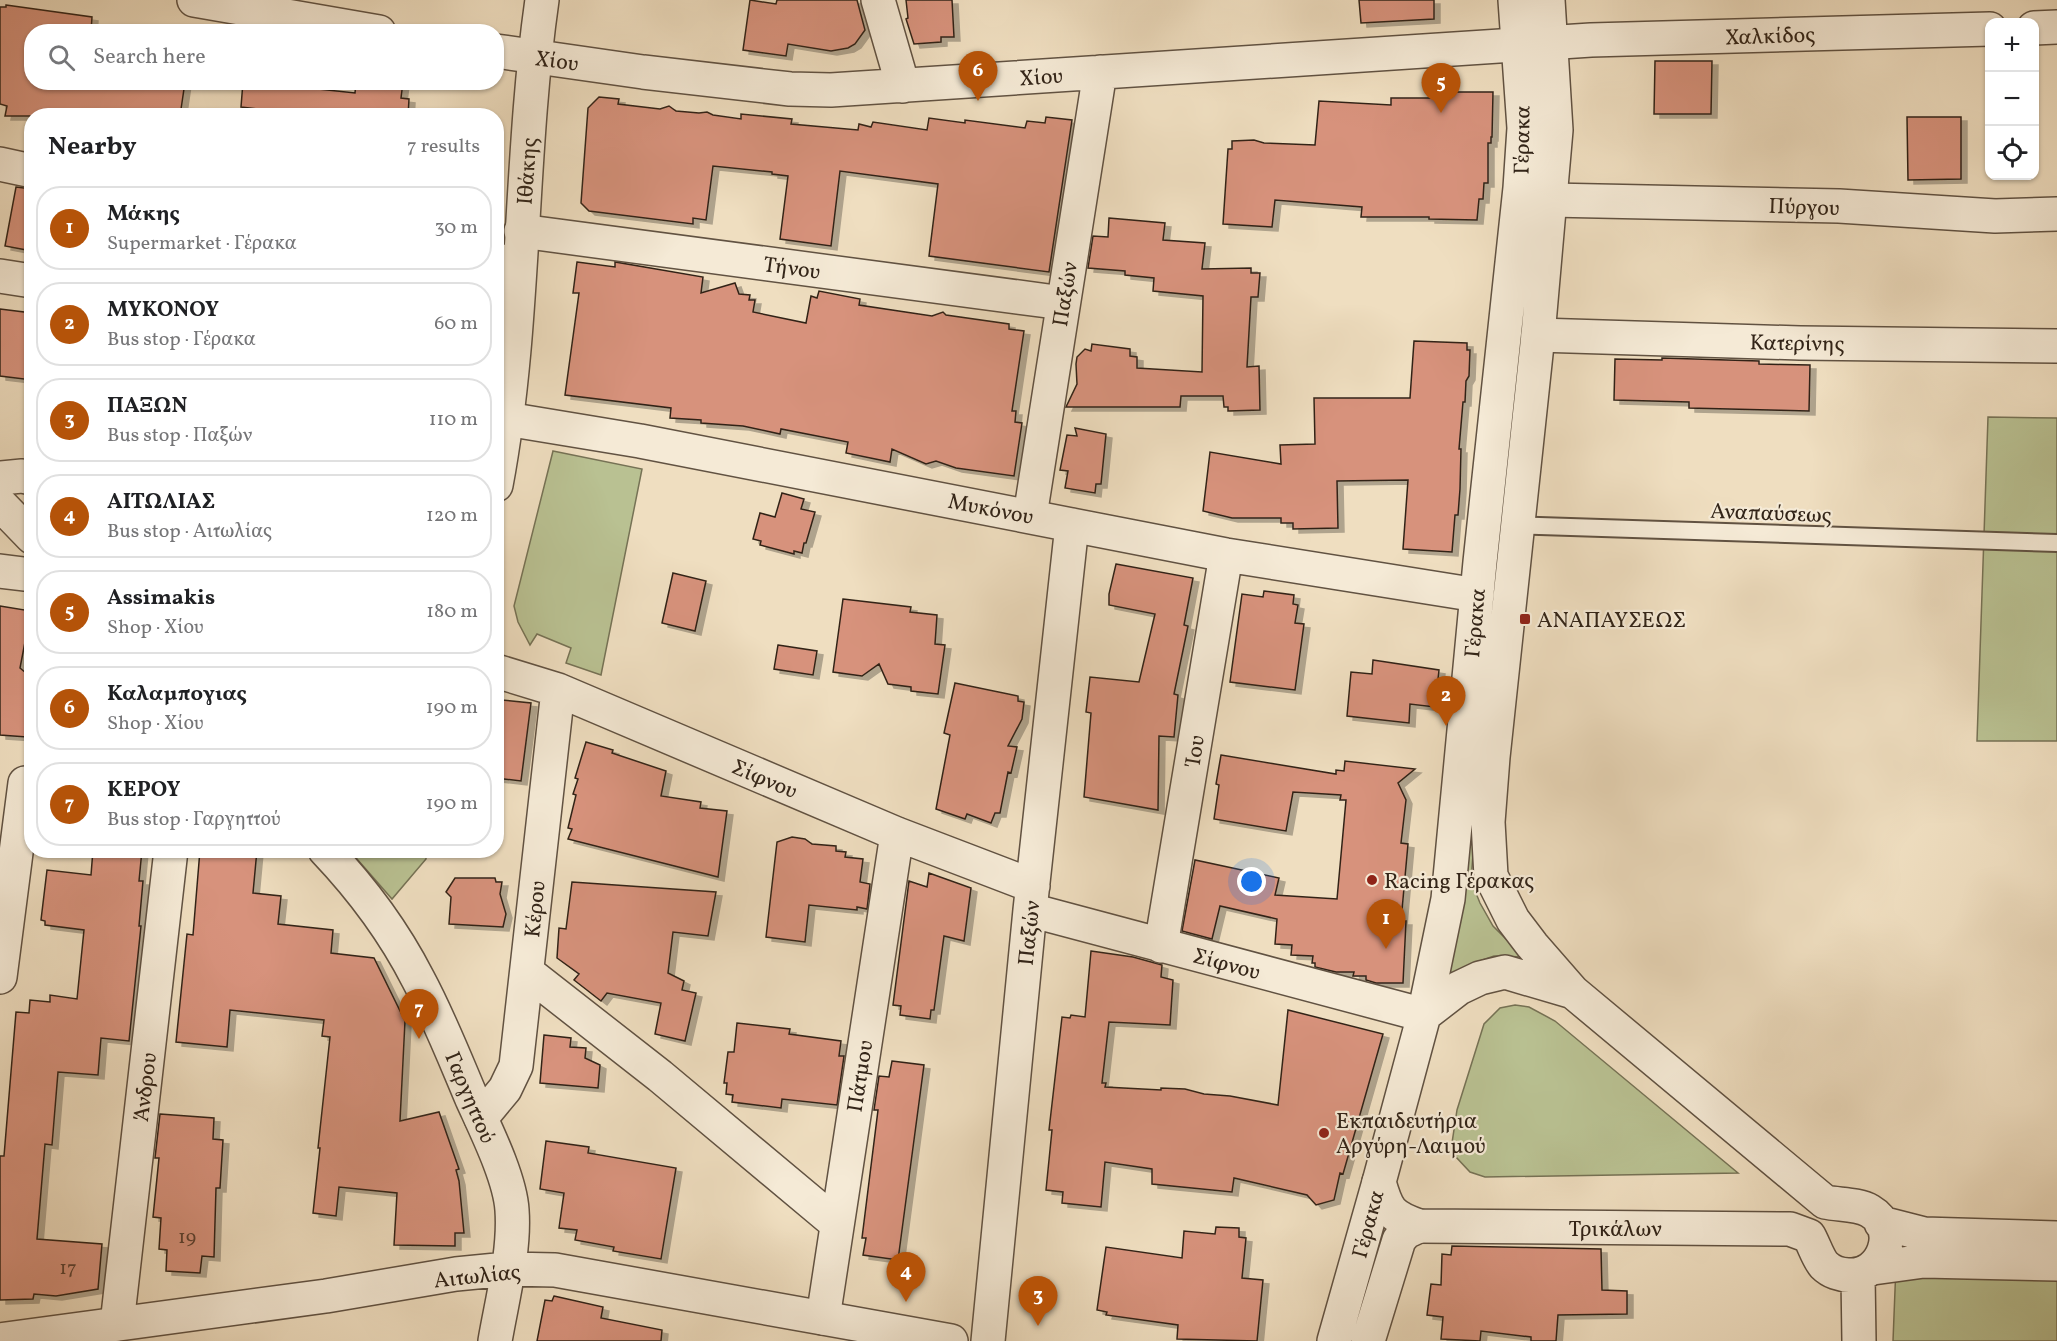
<!DOCTYPE html>
<meta charset="utf-8">
<style>
body{margin:0;font-family:Vollkorn,serif;background:#f6f6f6;color:#202124}
.controls{position:absolute;right:18px;top:18px;display:grid;overflow:hidden;border-radius:12px;box-shadow:0 2px 4px #0004}
.controls button{width:54px;height:54px;display:grid;place-items:center;padding:0;border:0;border-bottom:2px solid #e0e0e0;background:#fff;color:#202124;font:30px sans-serif}
.you{position:absolute;left:1252px;top:882px;width:21px;height:21px;margin:-15px;border:4px solid #fff;border-radius:50%;background:#1a73e8;box-shadow:0 0 0 9px #1a73e833}
.badge{display:grid;place-items:center;width:39px;height:39px;border-radius:50%;background:#b45309;color:#fff;font-size:20px;font-weight:700}
.pin{position:absolute;translate:-50% -50px;filter:drop-shadow(0 2px 3px #0008)}
.pin::after{content:'';position:absolute;top:32px;width:21px;height:18px;background:inherit;clip-path:polygon(0 0,100% 0,50% 100%)}
.list{margin:0;padding:0;list-style:none}
h2{display:flex;justify-content:space-between;align-items:center;height:78px;margin:0;padding:0 24px;font-size:26px}
h2 small{font-size:20px;font-weight:400;color:#757577}
.list li{display:grid;grid-template-columns:39px 1fr auto;gap:18px;align-items:center;box-sizing:border-box;height:84px;margin:0 12px 12px;padding:0 12px;border:2px solid #e0e0e0;border-radius:24px}
.list b{display:block;font-size:22px;white-space:nowrap}
.list p{margin:0;font-size:20px;white-space:nowrap;color:#757577}
.list em{font-size:20px;font-style:normal;color:#757577}
.icon{flex:none;width:33px;height:33px;fill:none;stroke:currentColor;stroke-width:2;stroke-linecap:round;stroke-linejoin:round}
.map{position:relative;flex:none;width:2057px;height:1341px;overflow:hidden}
.search{position:absolute;background:#fff;box-shadow:0 2px 4px #0004;left:24px;top:24px;width:480px;height:66px;display:flex;align-items:center;gap:15px;box-sizing:border-box;padding:0 21px;border-radius:24px;color:#757577;font-size:22px}
.panel{position:absolute;background:#fff;box-shadow:0 2px 4px #0004;left:24px;top:108px;width:480px;height:750px;border-radius:24px}
.map>svg:first-child{display:block}
.green{fill:#b9c192;stroke:#767255;stroke-width:1.5}
.building{fill:#d7927c;stroke:#322418;stroke-width:1.5;filter:url(#shadow)}
.lines{fill:none;stroke-linecap:round;stroke-linejoin:round}
.service-casing{stroke:#615242;stroke-width:20}
.minor-casing{stroke:#615242;stroke-width:36}
.tertiary-casing{stroke:#615242;stroke-width:36}
.service{stroke:#f5ead6;stroke-width:16}
.minor{stroke:#f5ead6;stroke-width:33}
.tertiary{stroke:#f5ead6;stroke-width:33}
.poi-dot{fill:#8f2418;stroke:#f5ead6;stroke-width:2}
.labels{text-anchor:middle;stroke-width:4.5;stroke-linejoin:round;paint-order:stroke}
.number-label{font-size:20px;fill:#5b4031}
.street-label{font-size:22px;fill:#322418;stroke:#f5ead6}
.poi-label{font-size:22px;fill:#322418;stroke:#f5ead6;text-anchor:start}
</style>
<div class="map">
<svg width="2057" height="1341" viewBox="0 0 2057 1341">
<defs>
<filter id="shadow"><feDropShadow dx="6" dy="4" stdDeviation="0" flood-color="#0004"/></filter>
</defs>
<rect width="100%" height="100%" fill="#efdec0"/>
<filter id="stains"><feTurbulence type="fractalNoise" baseFrequency=".00333" numOctaves="4"/><feColorMatrix values="0 0 0 0 .2 0 0 0 0 .09 0 0 0 0 .02 0 0 0 .5 -.17"/></filter>
<radialGradient id="worn" r=".72"><stop offset=".6" stop-color="#630" stop-opacity="0"/><stop offset="1" stop-color="#630" stop-opacity=".3"/></radialGradient>
<!-- green -->
<path class="green" d="M1988,417L2057,418V741H1977Z
M553,451L642,469L601,675L566,663L571,648L537,634L530,645L518,622L514,606Z
M1494,554L1498,555L1485,693L1471,881L1480,903L1493,926L1524,957L1494,956L1471,964L1444,983Z
M350,851H426V859L392,899Z
M1515,1005L1529,1007L1555,1021L1738,1173L1485,1177L1470,1172L1456,1157L1452,1143L1457,1110L1484,1024L1500,1008Z
M2057,1230V1341H1893L1897,1240Z"/>
<!-- building -->
<path class="building" d="M750,0L776,4L777,0H857L865,30L855,44L848,48L831,51L788,44L786,56L743,50Z
M906,0H952L954,37H941V42L914,44L906,19L908,18Z
M1359,0H1434V19L1361,23Z
M6,5L92,17L91,32H32V82H185L180,116H5L7,106L0,104V7H6Z
M1655,61H1712L1711,114H1654Z
M243,82H281V85L355,93L356,82H403L401,98L409,99L408,116H293V113L241,107Z
M1452,92H1493L1492,137H1491V143H1488V183H1484L1483,199H1479L1477,220L1429,219V217H1361L1362,207L1275,200L1272,227L1223,224L1228,149H1232V141L1254,140L1264,143L1315,145L1319,101L1391,105V98H1437V96L1452,97Z
M599,97L619,99L618,104L660,109L669,106L676,111L699,113L707,112L713,115L741,119V114L792,119L791,124L858,130L859,124L871,127L873,122L927,130L929,118L965,123V120L1025,128L1027,121L1045,123L1046,117L1072,120L1049,272L929,256L938,184L840,171L831,246L780,239L788,176L772,174V172L713,166L706,220L693,218V224L589,211L581,203L588,108Z
M1907,117H1961V179L1908,180Z
M16,187L32,189V251L5,246Z
M1109,218L1165,223L1163,240L1205,243L1202,269L1251,268V273H1260L1258,297H1251L1247,367L1259,366L1260,410L1228,411V407H1224L1223,396H1181L1180,407H1066L1077,384L1076,364L1077,357L1085,349L1091,351L1092,344L1130,349V356L1137,357V368L1202,372L1203,296L1153,291L1154,278L1125,275V271L1088,268L1093,236L1108,237Z
M577,262L615,267V262L703,277L701,293L735,283L739,294L750,295L749,300H755L753,312L806,323L811,296L817,298L819,291L860,299L859,305L932,316L943,312L946,315L1009,324V329L1024,331L1012,411H1016L1015,422L1022,423L1014,476L956,468L936,461L926,464L892,449L890,462L846,453L848,442L781,429L780,434L743,426L701,423V420L670,418L671,408L565,395L579,293H573Z
M0,309L32,313V380L0,376Z
M1414,341L1467,343V350H1470L1469,376L1466,381L1465,402H1463L1459,449H1461L1460,489L1458,515H1455L1452,552L1403,549L1408,480L1337,481L1338,528L1293,529V523H1281V518H1232L1203,511L1210,452L1281,464L1280,445L1315,444L1314,398H1410Z
M1662,358L1759,361V364L1810,365L1809,411L1689,408V402L1614,400L1615,359L1662,360Z
M1075,428L1106,434L1101,484H1096L1095,493L1065,488L1068,471L1060,470L1067,435L1077,436Z
M782,493L804,499L801,509L815,512L806,543H804L802,553L794,551V554L760,545L761,541L753,539L760,513L775,517Z
M1116,564L1193,578L1184,625L1188,626L1174,694L1178,695L1174,737L1159,736L1158,810L1084,797L1091,713L1086,712L1090,677L1139,682L1155,614L1109,605V594Z
M673,573L706,581L695,631L662,623Z
M1264,591L1294,595L1293,604L1298,605L1295,623L1304,624L1295,690L1230,682L1242,594L1263,597Z
M843,599L911,607L910,612L937,615L935,644L945,645L938,694L911,691V687L888,684L879,664L862,676L833,672Z
M0,606L31,611L20,668L32,678V727H28L27,737L0,735Z
M778,645L817,651L813,675L774,669Z
M1373,660L1439,670L1435,707L1410,704L1409,723L1347,716L1351,672L1372,674Z
M955,683L1018,696V701L1024,702L1022,719L1008,746L1017,747L1011,773L1008,772L1000,813H995L991,823L967,814L965,819L936,809L950,735L944,733Z
M502,700L531,703L521,781L496,778V743Z
M586,742L613,750L612,753L666,771L661,796L701,802L700,808L727,811L718,877L568,839L572,829L568,828L576,795L573,794L578,779L575,778Z
M1221,755L1336,774V770L1344,771L1345,761L1415,769L1398,783L1406,800L1401,843L1408,844L1401,921H1406L1403,983H1376L1366,980V976H1353L1354,972H1336L1315,967V963H1312L1313,956L1291,955L1292,945L1275,944L1277,919L1220,906L1212,939L1182,931L1195,860L1279,878L1275,895L1337,899L1346,800H1340L1341,795L1293,792L1286,831L1214,819L1219,785L1216,784Z
M792,837L805,839L812,844L836,846V851L846,852L845,857L863,859L860,882L870,884L867,909L857,907V910L809,905L805,942L766,937L777,842Z
M93,850H142L139,881H143L139,926H141L129,1041L101,1038L98,1075L58,1072L52,1145L45,1144L37,1239L102,1244L98,1289L56,1296L34,1294L33,1299L0,1300V1156H4L16,1012L29,1013L30,1000L50,1002V995L77,999L84,930L45,925V921L41,920L47,870L91,875Z
M200,850H257L253,893L281,896L278,924L333,930L331,953L374,958L405,1021L400,1121L439,1112L459,1169L456,1170L459,1181L464,1233H455V1246L394,1245L397,1193L339,1187L336,1216L313,1213L320,1148H318L330,1037L322,1036L324,1020L230,1010L227,1047L176,1042L187,934L193,935Z
M929,873L971,888L964,941L944,936L934,1010H931L930,1019L900,1015L901,1006L893,1005L909,881L927,887Z
M455,878H495L496,882H502L500,894L506,914L503,927L449,924L451,897L446,892Z
M572,882L716,892L708,936L673,932L668,973L684,981L682,990L696,993L685,1041L655,1034L661,1003L607,993L601,1001L574,980L579,974L557,958L559,928L566,929Z
M1091,951L1133,957L1162,965L1161,977L1173,980L1170,1025L1109,1022L1102,1083H1106L1105,1087L1161,1090V1088L1185,1089L1204,1094L1230,1096L1278,1105L1288,1010L1383,1034L1343,1174L1340,1173L1334,1200L1316,1205L1307,1195L1234,1178L1232,1192L1152,1184V1169L1105,1162L1101,1207L1062,1203L1063,1192L1046,1190L1052,1130H1049L1062,1017L1070,1018L1071,1015L1085,1017Z
M737,1023L790,1029L789,1034L841,1041L839,1056H844L837,1105L782,1099L781,1108L732,1102L733,1095L726,1094L727,1083H724L728,1052H734Z
M544,1035L571,1038L570,1047L586,1048L585,1058L600,1065L598,1088L540,1083Z
M892,1061L924,1065L898,1260L863,1255L866,1238H862L878,1110H874L879,1076L889,1077Z
M160,1114L214,1118L213,1139L223,1140L220,1188H216L214,1257L202,1256L200,1273L166,1271L167,1250L159,1249L161,1218L153,1217L159,1158H155Z
M546,1141L589,1147L588,1153L676,1168L661,1259L613,1251L614,1247L575,1240L577,1230L559,1228L564,1193L540,1189Z
M1216,1227L1239,1228V1237L1246,1238L1242,1278L1263,1280L1257,1341L1177,1339L1178,1325L1106,1315L1107,1312L1097,1310L1106,1247L1182,1258L1184,1231L1215,1234Z
M1452,1246L1601,1249L1602,1290L1627,1291V1314L1558,1315L1556,1341H1531V1337L1481,1331L1480,1341L1441,1339L1443,1317L1427,1315L1431,1284L1441,1285L1442,1254L1451,1255Z
M554,1296L603,1307L601,1318L662,1330L661,1341H537L545,1300L552,1301Z"/>
<g class="lines">
<!-- service casing -->
<g class="service-casing">
<path id="service" d="M1511,525L2057,543"/>
</g>
<!-- minor casing -->
<g class="minor-casing">
<path id="minor" d="M194,0L379,32
M878,0L903,86
M2034,28L2057,27
M496,51L643,72L790,89L831,90L1591,40L1990,29
M0,164L32,171
M1550,200L1839,206L1995,216L2057,214
M521,231L1063,303
M496,260L519,264
M0,276L32,281
M1538,335L1800,343L2057,346
M507,419L640,441L1226,555L1477,595
M0,478L22,476L32,478
M1030,516L1100,72
M0,571L32,575
M496,671L558,690L897,834L1033,886
M1030,910L1424,1015
M1161,946L1226,555
M527,972L660,1076L837,1224
M0,977L25,783
M481,1118L505,1089L516,1066L558,690
M823,1318L897,834
M117,1324L171,850
M988,1341L1030,910L1072,525
M1334,1341L1379,1182
M1368,1341L1399,1240L1406,1232L1419,1226"/>
</g>
<!-- tertiary casing -->
<g class="tertiary-casing">
<path id="tertiary" d="M1515,0L1524,128L1520,188L1480,562L1448,899L1424,1015L1379,1182C1387,1210 1390,1216 1419,1226L1790,1229L1809,1236C1814,1245 1818,1258 1824,1265C1831,1272 1841,1275 1849,1275C1883,1277 1901,1229 1870,1211C1858,1204 1839,1205 1825,1202L1573,992L1532,945L1513,920L1491,876L1488,822L1493,757L1538,335L1556,130L1548,0
M496,485C526,325 519,161 542,0
M0,504L32,537
M325,850C362,889 394,932 418,979C439,1018 455,1059 472,1099C486,1130 510,1178 512,1210C515,1251 502,1300 495,1341
M1424,1015L1459,988L1480,978L1505,972L1573,992
M1881,1223L1924,1234L2057,1238
M1873,1268L1924,1261L2057,1264
M1858,1276L1859,1341
M0,1340L326,1296L456,1274L507,1269L555,1270L951,1341"/>
</g>
<!-- service -->
<use href="#service" class="service"/>
<!-- minor -->
<use href="#minor" class="minor"/>
<!-- tertiary -->
<use href="#tertiary" class="tertiary"/>
</g>
<!-- markers -->
<g class="poi-dot">
<rect x="1519" y="613" width="12" height="12" rx="3"/>
<circle cx="1372" cy="880" r="6"/>
<circle cx="1324" cy="1133" r="6"/>
</g>
<g class="labels">
<!-- number labels -->
<g class="number-label">
<text x="187" y="1243">19</text>
<text x="68" y="1274">17</text>
</g>
<!-- street labels -->
<g class="street-label">
<text transform="translate(1770 35) rotate(-2)" y="8">Χαλκίδος</text>
<text transform="translate(557 60) rotate(8)" y="8">Χίου</text>
<text transform="translate(1041 76) rotate(-4)" y="8">Χίου</text>
<text transform="translate(1521 140) rotate(-89)" y="8">Γέρακα</text>
<text transform="translate(526 171) rotate(-86)" y="8">Ιθάκης</text>
<text transform="translate(1804 206) rotate(2)" y="8">Πύργου</text>
<text transform="translate(792 267) rotate(8)" y="8">Τήνου</text>
<text transform="translate(1064 294) rotate(-81)" y="8">Παξών</text>
<text transform="translate(1797 342) rotate(1)" y="8">Κατερίνης</text>
<text transform="translate(991 508) rotate(11)" y="8">Μυκόνου</text>
<text transform="translate(1771 512) rotate(2)" y="8">Αναπαύσεως</text>
<text transform="translate(1474 623) rotate(-85)" y="8">Γέρακα</text>
<text transform="translate(1194 750) rotate(-81)" y="8">Ίου</text>
<text transform="translate(765 778) rotate(23)" y="8">Σίφνου</text>
<text transform="translate(534 909) rotate(-84)" y="8">Κέρου</text>
<text transform="translate(1028 933) rotate(-84)" y="8">Παξών</text>
<text transform="translate(1227 963) rotate(15)" y="8">Σίφνου</text>
<text transform="translate(859 1076) rotate(-81)" y="8">Πάτμου</text>
<text transform="translate(144 1087) rotate(-83)" y="8">Άνδρου</text>
<text transform="translate(471 1097) rotate(67)" y="8">Γαργηττού</text>
<text transform="translate(1367 1224) rotate(-75)" y="8">Γέρακα</text>
<text x="1615" y="1236">Τρικάλων</text>
<text transform="translate(477 1275) rotate(-6)" y="8">Αιτωλίας</text>
</g>
<!-- poi labels -->
<g class="poi-label">
<text x="1537" y="627">ΑΝΑΠΑΥΣΕΩΣ</text>
<text x="1384" y="888">Racing Γέρακας</text>
<text x="1336" y="1128">Εκπαιδευτήρια<tspan x="1336" dy="25">Αργύρη-Λαιμού</tspan></text>
</g>
</g>
<rect width="100%" height="100%" filter="url(#stains)"/>
<rect width="100%" height="100%" fill="url(#worn)"/>
</svg>
<div class="controls">
<button>+</button>
<button>−</button>
<button><svg class="icon" aria-label="locate" viewBox="0 0 24 24"><circle cx="12" cy="12" r="6"/><path d="M12 2v4M12 18v4M2 12h4M18 12h4"/></svg></button>
</div>
<div class="you"></div>
<div class="pin badge" style="left:1386px;top:949px">1</div>
<div class="pin badge" style="left:1446px;top:726px">2</div>
<div class="pin badge" style="left:1038px;top:1326px">3</div>
<div class="pin badge" style="left:906px;top:1302px">4</div>
<div class="pin badge" style="left:1441px;top:113px">5</div>
<div class="pin badge" style="left:978px;top:101px">6</div>
<div class="pin badge" style="left:419px;top:1039px">7</div>
<div class="search"><svg class="icon" aria-label="search" viewBox="0 0 24 24"><circle cx="10" cy="10" r="6"/><path d="M15 15l6 6"/></svg>Search here</div>
<section class="panel">
<h2>Nearby<small>7 results</small></h2>
<ul class="list">
<li><span class="badge">1</span><div><b>Μάκης</b><p>Supermarket · Γέρακα</p></div><em>30 m</em></li>
<li><span class="badge">2</span><div><b>ΜΥΚΟΝΟΥ</b><p>Bus stop · Γέρακα</p></div><em>60 m</em></li>
<li><span class="badge">3</span><div><b>ΠΑΞΩΝ</b><p>Bus stop · Παξών</p></div><em>110 m</em></li>
<li><span class="badge">4</span><div><b>ΑΙΤΩΛΙΑΣ</b><p>Bus stop · Αιτωλίας</p></div><em>120 m</em></li>
<li><span class="badge">5</span><div><b>Assimakis</b><p>Shop · Χίου</p></div><em>180 m</em></li>
<li><span class="badge">6</span><div><b>Καλαμπογιας</b><p>Shop · Χίου</p></div><em>190 m</em></li>
<li><span class="badge">7</span><div><b>ΚΕΡΟΥ</b><p>Bus stop · Γαργηττού</p></div><em>190 m</em></li>
</ul>
</section>
</div>
